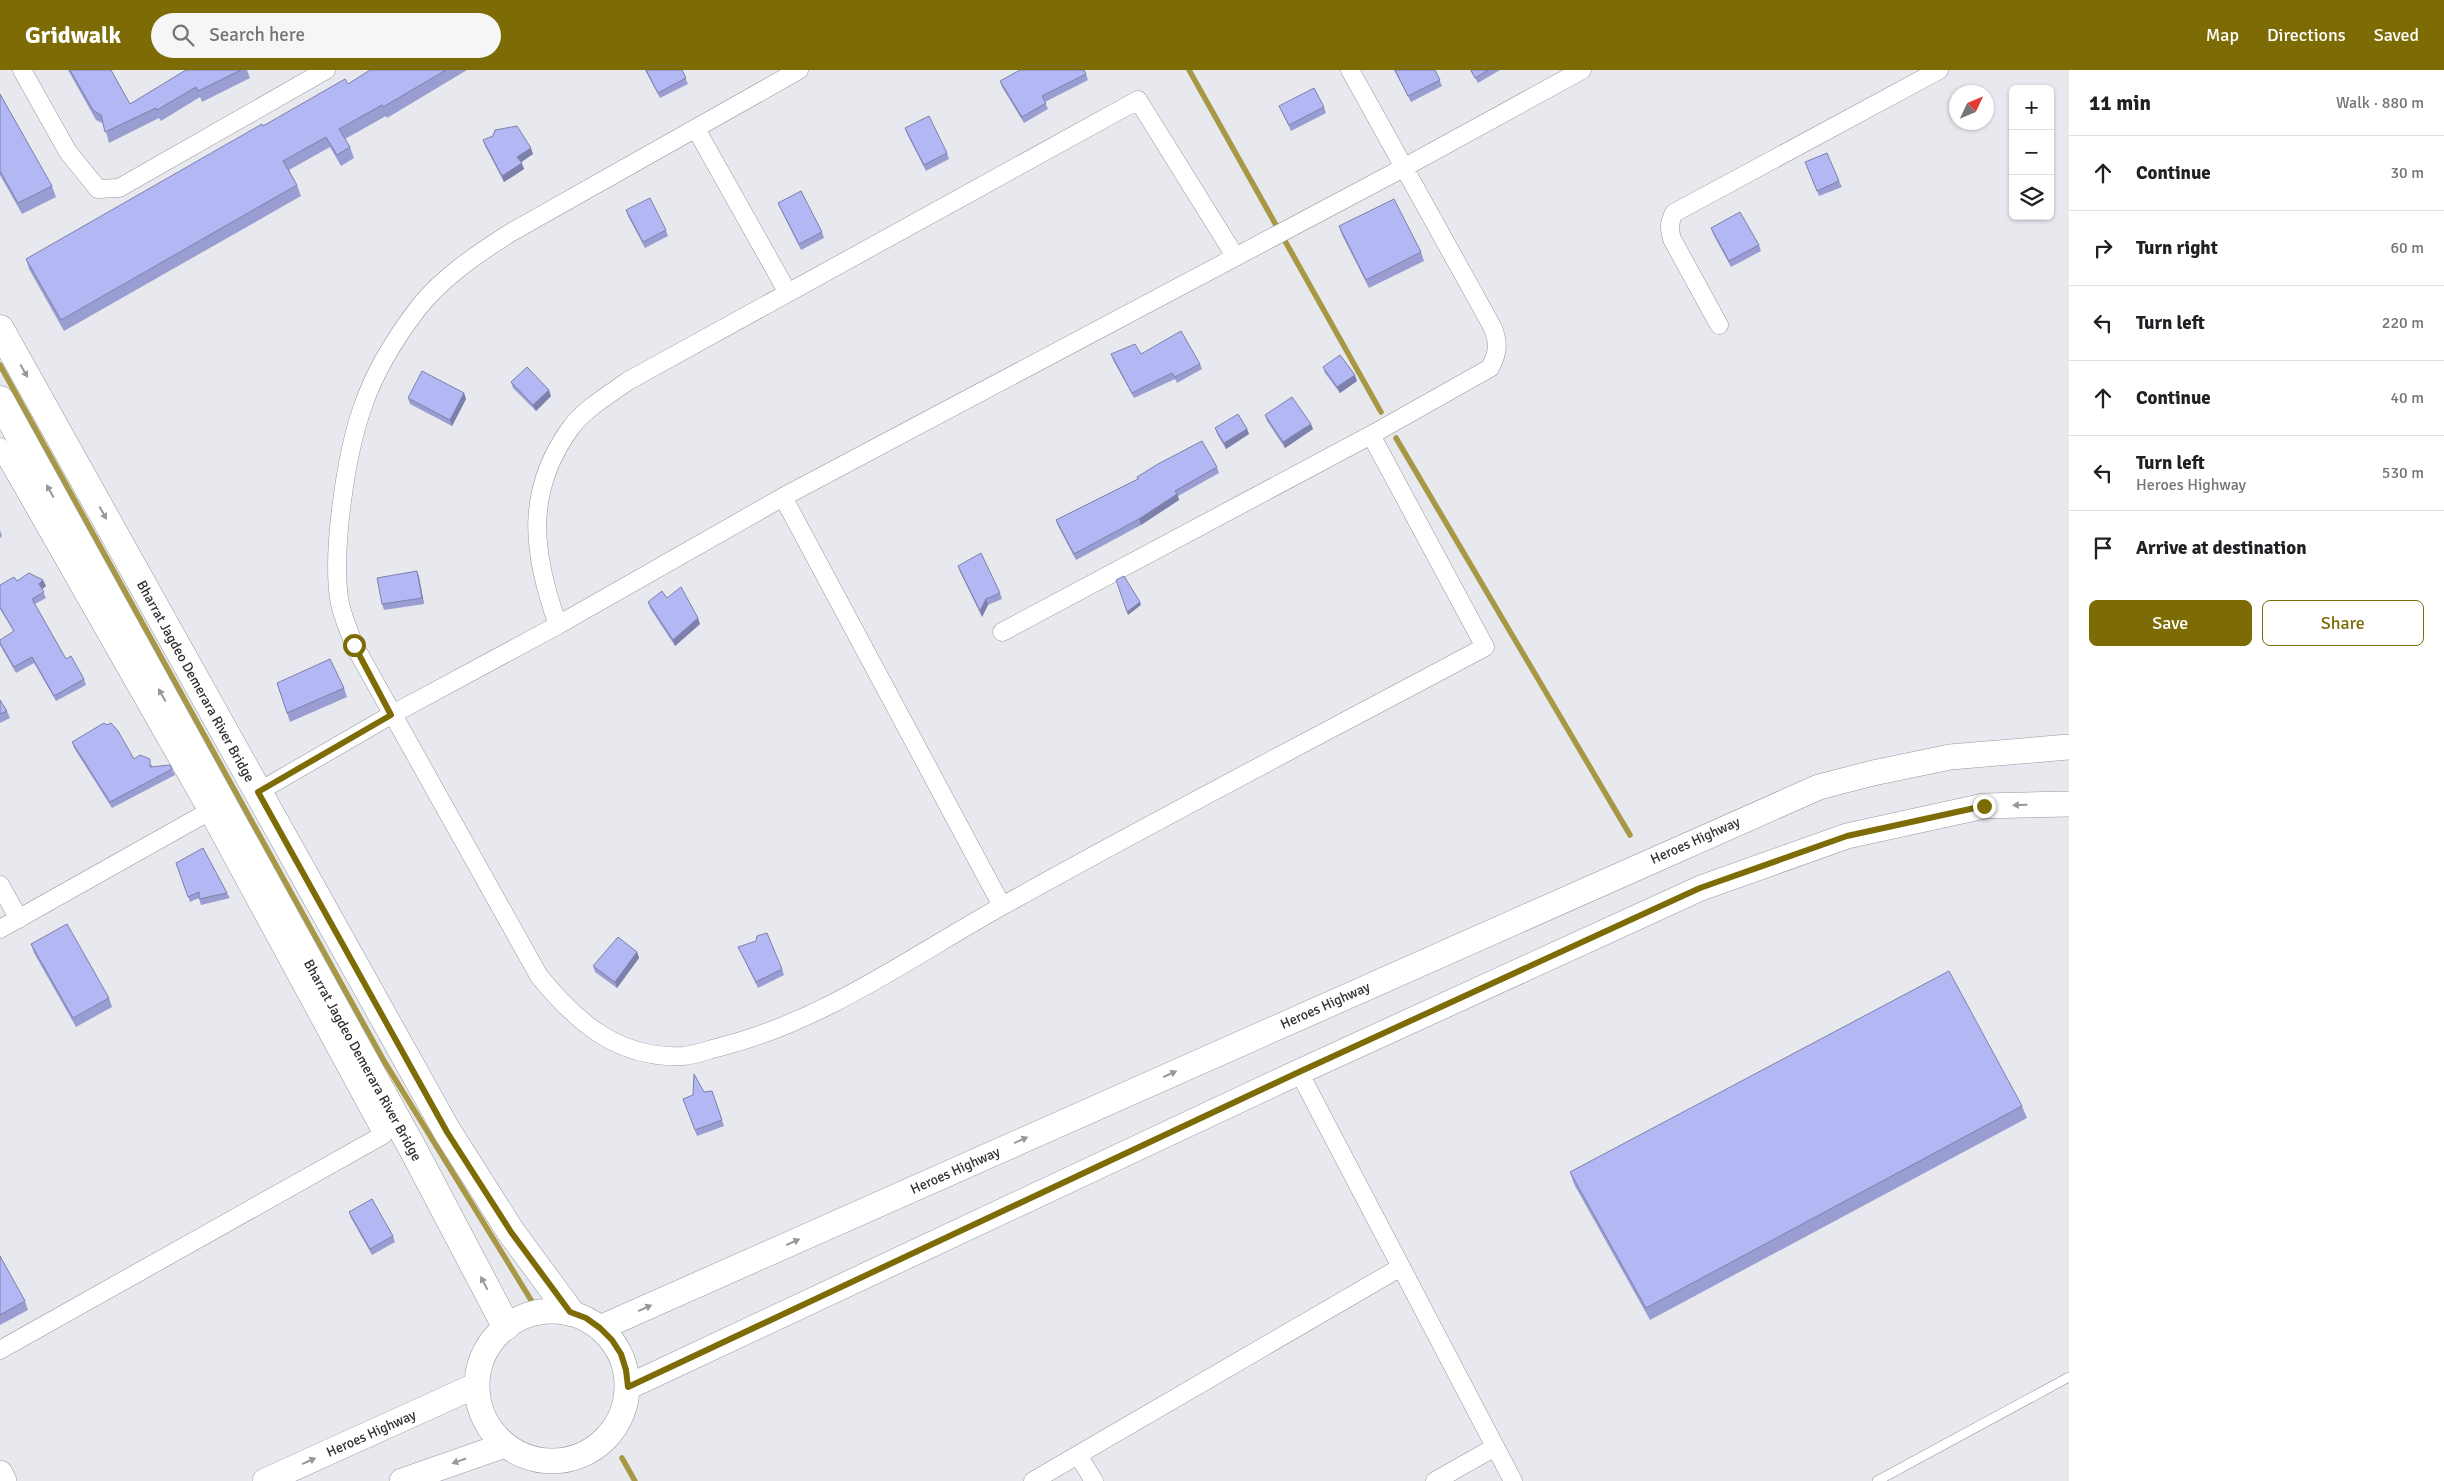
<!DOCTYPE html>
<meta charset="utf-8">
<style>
body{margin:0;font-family:Signika,sans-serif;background:#f6f6f6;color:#202124}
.controls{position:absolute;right:15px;top:15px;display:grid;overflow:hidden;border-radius:8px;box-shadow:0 1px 4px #0004}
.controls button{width:45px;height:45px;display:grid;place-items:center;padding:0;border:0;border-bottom:1px solid #e0e0e0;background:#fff;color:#202124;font:25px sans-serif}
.compass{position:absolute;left:1949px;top:15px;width:45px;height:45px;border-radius:50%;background:#fff;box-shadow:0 1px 4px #0004;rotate:46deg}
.stop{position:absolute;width:15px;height:15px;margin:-11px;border:4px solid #7d6c06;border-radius:50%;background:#fff}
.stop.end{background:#7d6c06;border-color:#fff;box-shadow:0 1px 5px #0008}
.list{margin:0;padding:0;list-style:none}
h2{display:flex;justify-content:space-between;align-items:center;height:65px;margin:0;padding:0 20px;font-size:21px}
h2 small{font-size:16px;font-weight:400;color:#757577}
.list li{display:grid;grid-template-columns:32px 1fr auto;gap:15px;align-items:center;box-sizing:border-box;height:75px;padding:0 20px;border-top:1px solid #e0e0e0}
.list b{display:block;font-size:19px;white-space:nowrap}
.list p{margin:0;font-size:16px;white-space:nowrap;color:#757577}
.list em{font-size:16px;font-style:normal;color:#757577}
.actions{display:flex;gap:10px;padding:15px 20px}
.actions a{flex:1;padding:11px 0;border:1px solid #7d6c06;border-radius:8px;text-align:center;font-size:18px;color:#7d6c06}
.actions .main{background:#7d6c06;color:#fff}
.icon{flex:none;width:28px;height:28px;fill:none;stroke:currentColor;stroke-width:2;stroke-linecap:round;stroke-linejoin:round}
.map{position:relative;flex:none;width:2069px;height:1411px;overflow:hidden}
header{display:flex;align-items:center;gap:30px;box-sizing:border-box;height:70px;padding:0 25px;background:#7d6c06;color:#fff}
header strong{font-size:24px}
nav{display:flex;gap:28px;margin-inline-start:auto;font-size:18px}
.search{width:350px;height:45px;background:#f6f6f6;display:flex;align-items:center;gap:12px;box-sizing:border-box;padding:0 18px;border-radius:28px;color:#757577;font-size:19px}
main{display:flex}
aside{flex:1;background:#fff}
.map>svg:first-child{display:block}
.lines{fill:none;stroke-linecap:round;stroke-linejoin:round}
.stream{stroke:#a89744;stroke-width:5.5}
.lane-casing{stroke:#96979c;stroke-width:10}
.street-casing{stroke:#96979c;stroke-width:19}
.secondary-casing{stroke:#96979c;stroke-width:26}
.primary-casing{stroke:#96979c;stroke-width:29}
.lane{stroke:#fff;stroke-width:9}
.street{stroke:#fff;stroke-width:18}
.secondary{stroke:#fff;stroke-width:25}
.primary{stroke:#fff;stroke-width:28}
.wall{fill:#9a9dd1}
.shaded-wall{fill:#7d80aa}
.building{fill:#b3b7f3;stroke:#7d80aa}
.oneway{fill:#989899}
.route{stroke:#7d6c06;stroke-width:6}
.labels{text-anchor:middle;stroke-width:4;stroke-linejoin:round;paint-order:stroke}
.street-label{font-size:14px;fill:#303133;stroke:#fff}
</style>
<header>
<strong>Gridwalk</strong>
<div class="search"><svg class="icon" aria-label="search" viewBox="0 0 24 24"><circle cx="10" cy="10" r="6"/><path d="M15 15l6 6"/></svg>Search here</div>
<nav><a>Map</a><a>Directions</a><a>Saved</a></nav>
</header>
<main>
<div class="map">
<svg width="2069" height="1411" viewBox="0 0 2069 1411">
<rect width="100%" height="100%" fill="#e8e9ef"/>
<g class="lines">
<!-- stream -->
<path class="stream" d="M1189,0L1381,342
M0,295L384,991L531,1230
M1396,368L1630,765
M622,1388L635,1411"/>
<!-- lane casing -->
<g class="lane-casing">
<path id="lane" d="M1877,1411L2069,1307"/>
</g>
<!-- street casing -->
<g class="street-casing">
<path id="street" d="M22,0L68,82L98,119L119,118L326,0
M799,0L510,163C477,184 443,207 419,237C396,267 375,301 363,336C346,383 332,479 339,528C341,544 349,560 354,575L539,906C577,953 619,989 683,986C695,985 708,980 720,977C824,951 912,886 1004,835C1163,746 1324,663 1485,577L1371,365
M696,59L788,223
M1719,255L1672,169C1669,159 1669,153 1674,143L1939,0
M0,377L208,742L383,1065L0,1280
M783,427L1002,836
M558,555C532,483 524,421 572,356C586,338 610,324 628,311L1138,30L1235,186
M1002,562L1371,365L1490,298C1498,283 1499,274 1493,258L1350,0
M258,722L391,645L558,555L783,427L1405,97L1582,0
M0,815L19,849
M0,859L217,737
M1299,1002L1513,1411
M1078,1385L1094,1411
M1033,1411L1401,1197
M1435,1411L1495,1377"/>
</g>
<!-- secondary casing -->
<g class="secondary-casing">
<path id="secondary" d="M477 1316a75 75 0 1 1 150 0a75 75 0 1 1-150 0Z
M600,1258L1819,717L1873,703L1950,687L2069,677
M628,1317L1299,1002L1701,818L1847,766L1984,736L2069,734
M0,1403L4,1411
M265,1411L477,1315
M402,1411L505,1375"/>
</g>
<!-- primary casing -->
<g class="primary-casing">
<path id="primary" d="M0,259L447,1061L511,1162L570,1242
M0,330L414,1081L506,1256"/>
</g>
<!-- lane -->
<use href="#lane" class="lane"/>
<!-- street -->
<use href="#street" class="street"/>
<!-- secondary -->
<use href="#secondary" class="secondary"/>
<!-- primary -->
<use href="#primary" class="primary"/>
</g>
<!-- wall -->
<path class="wall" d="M68,0H111L130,34L186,0H247L250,8L202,32L200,27L161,51L159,48L109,73L104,54L96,50Z
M370,0H467L387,48L386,46L345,69L350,77L354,88L341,96L330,77L289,100L297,115L301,126L64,261L29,199L26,189L263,56L348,14Z
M645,0H682L688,14L660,28Z
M1394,0H1435L1442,16L1411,32Z
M1470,0H1500L1478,13Z
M1086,4L1088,10L1045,32L1048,39L1024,53L1002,17L1000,11Z
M0,24L52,116L56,127L22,144L0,105Z
M1279,36L1324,37L1326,43L1291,61Z
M905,58L947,83L949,89L926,101L907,64Z
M483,70L533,84L521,92L524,99L504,112L485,76Z
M1805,92L1839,111L1842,117L1819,126Z
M778,133L822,162L824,168L801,180L780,138Z
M626,140L666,160L668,166L645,178L628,146Z
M1339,156L1421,182L1424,191L1369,218L1342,165Z
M1711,158L1759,175L1761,181L1731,197L1713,164Z
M1111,284H1141L1200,294L1202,299L1177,313L1175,309L1134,328L1113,290Z
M1323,297L1355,305L1357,311L1340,323L1325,303Z
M511,312L551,326L536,341L513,318Z
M464,323L466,329L452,356L410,334L408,328Z
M1265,345L1313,359L1285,378L1267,351Z
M1215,358L1247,359L1249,364L1226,379L1217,364Z
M1217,397L1219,403L1178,426L1179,430L1141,455L1076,490L1058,456L1056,450L1138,409L1137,407Z
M0,460L2,466L0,468Z
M958,496L1000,523L1002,529L988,535L982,547L960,502Z
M417,501L419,507L424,534L384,540L382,534Z
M17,511L46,516L42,519L46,528L35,534L66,589L84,609L86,615L56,631L34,593L16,603L0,575V570L14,562L0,539V515Z
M667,528L700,554L675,576L650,538L648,532Z
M277,613L344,618L347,627L290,652Z
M0,630L7,641L10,648L0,653Z
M72,672L134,689L152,695V697L172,699L175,705L112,738L74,678Z
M176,793L227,823L230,828L201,835L199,828L190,832Z
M31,874L109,928L112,937L76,957L34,883Z
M738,877L782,899L784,905L758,918Z
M637,882L639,888L617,918L595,902L593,896Z
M712,1021L724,1056L697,1066L683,1029L704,1022Z
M2022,1036L2027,1048L1650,1250L1574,1114L1570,1102Z
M349,1142L393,1166L395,1172L372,1185L351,1148Z
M0,1186L25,1231L28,1240L0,1255Z"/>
<!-- shaded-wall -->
<path class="shaded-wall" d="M531,78L533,84L520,93L517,87Z
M522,93L524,99L504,112L502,106Z
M1355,305L1357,311L1340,323L1337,317Z
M549,320L551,326L536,341L533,335Z
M464,323L466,329L452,356L450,350Z
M1311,354L1313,359L1285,378L1283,372Z
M1247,359L1249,364L1226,379L1224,373Z
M1177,424L1179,430L1141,455L1139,449Z
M417,501L419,507L424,534L422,528Z
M43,510L46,516L41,520L39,514Z
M986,529L988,535L982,547L980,541Z
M1140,532L1141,535L1128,545L1127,542Z
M698,548L700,554L675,576L673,570Z
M637,882L639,888L617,918L615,912Z"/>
<!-- building -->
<path class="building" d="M70,0H111L130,34L186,0H241L198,21L196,17L157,40L156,38L105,62L101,45L93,40Z
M370,0H446L383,37L382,35L339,59L350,77L337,85L326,67L283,91L297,115L61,250L26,189L262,54L263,56L345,9L348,14Z
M646,0H682L686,8L658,23Z
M1020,0H1084L1086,4L1042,26L1046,33L1022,47L1000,11Z
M1395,0H1435L1440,10L1408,26Z
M1471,0H1488L1475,8Z
M1314,18L1324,37L1289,55L1279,36Z
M0,24L52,116L18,133L0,101Z
M929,46L947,83L924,95L905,58Z
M517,56L531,78L517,87L522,93L502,106L483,70L493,66L495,60Z
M1827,83L1839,111L1817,121L1805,92Z
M801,121L822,162L799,174L778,133Z
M650,128L666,160L643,172L626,140Z
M1394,129L1421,182L1366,210L1339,156Z
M1740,142L1759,175L1729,191L1711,158Z
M1181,261L1200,294L1175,307L1172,303L1132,323L1111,284L1135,274L1141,284Z
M1340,285L1355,305L1337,317L1323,297Z
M527,297L549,320L533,335L511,312Z
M422,301L464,323L450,350L408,328Z
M1292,327L1311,354L1283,372L1265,345Z
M1238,344L1247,359L1224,373L1215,358Z
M1202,371L1217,397L1175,421L1177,424L1139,449L1074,484L1056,450L1138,409L1137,407L1158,394Z
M981,483L1000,523L986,529L980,541L958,496Z
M417,501L422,528L382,534L377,508Z
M29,503L43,510L39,514L44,522L32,529L66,589L71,586L84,609L54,626L32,587L14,597L0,573V570L14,561L0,537V515L14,507L17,511Z
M1124,506L1140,532L1127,542L1116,510Z
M681,517L698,548L673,570L648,532L662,521L667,528Z
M330,589L344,618L287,643L277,613Z
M0,630L7,641L0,644Z
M104,653L107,655L111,653L118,661L134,689L140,685L150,689V697L170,695L172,699L110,732L72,672Z
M203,778L227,823L199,829V822L188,827L176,793Z
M67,854L109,928L73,948L31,874Z
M767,863L782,899L756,912L738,877L756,871L757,866Z
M618,867L637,882L615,912L593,896Z
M1949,901L2022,1036L1646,1238L1570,1102Z
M694,1004L704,1022L712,1021L722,1050L695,1060L683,1029L693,1025Z
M372,1129L393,1166L370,1179L349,1142Z
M0,1186L25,1231L0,1245Z"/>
<!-- one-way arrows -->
<defs><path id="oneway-solid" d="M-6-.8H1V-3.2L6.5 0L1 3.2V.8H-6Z" transform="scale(1.25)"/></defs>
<g class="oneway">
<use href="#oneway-solid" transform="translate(24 301) rotate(61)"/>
<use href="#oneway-solid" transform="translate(50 421) rotate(-119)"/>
<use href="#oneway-solid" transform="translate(103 443) rotate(61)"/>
<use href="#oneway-solid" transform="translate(162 625) rotate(-119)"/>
<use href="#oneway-solid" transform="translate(2020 735) rotate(178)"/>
<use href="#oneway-solid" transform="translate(1170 1004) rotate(-24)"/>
<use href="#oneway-solid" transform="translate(1021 1070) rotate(-24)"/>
<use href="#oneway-solid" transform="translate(793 1172) rotate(-24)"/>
<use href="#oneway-solid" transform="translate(484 1213) rotate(-117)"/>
<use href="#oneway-solid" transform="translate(645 1238) rotate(-24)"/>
<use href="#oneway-solid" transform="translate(309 1391) rotate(-24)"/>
<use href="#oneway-solid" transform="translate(459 1391) rotate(161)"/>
</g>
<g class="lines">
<!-- route -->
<path class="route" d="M354,575L391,645L258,722L447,1062L511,1162L570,1242L586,1248L600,1258L612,1270L621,1284L626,1300L628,1317L1299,1002L1700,818L1847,766L1984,736"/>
</g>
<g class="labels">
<!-- street labels -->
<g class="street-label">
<text transform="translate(196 611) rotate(61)" y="5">Bharrat Jagdeo Demerara River Bridge</text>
<text transform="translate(1695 770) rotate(-24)" y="5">Heroes Highway</text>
<text transform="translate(1325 935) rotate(-24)" y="5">Heroes Highway</text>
<text transform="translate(363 990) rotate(61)" y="5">Bharrat Jagdeo Demerara River Bridge</text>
<text transform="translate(955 1100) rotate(-24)" y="5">Heroes Highway</text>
<text transform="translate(371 1363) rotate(-24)" y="5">Heroes Highway</text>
</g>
</g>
</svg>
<div class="controls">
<button>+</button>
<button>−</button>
<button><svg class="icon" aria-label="layers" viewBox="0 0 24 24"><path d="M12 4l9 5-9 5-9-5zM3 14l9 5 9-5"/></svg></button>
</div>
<svg class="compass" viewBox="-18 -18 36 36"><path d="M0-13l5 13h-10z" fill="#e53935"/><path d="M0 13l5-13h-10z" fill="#757577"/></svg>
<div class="stop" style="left:354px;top:575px"></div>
<div class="stop end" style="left:1984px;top:736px"></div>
</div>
<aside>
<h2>11 min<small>Walk · 880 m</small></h2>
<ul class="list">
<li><svg class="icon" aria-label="ahead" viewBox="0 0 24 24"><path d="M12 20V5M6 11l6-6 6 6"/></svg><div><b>Continue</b></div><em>30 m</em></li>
<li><svg class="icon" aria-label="right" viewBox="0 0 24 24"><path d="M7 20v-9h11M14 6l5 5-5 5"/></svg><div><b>Turn right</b></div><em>60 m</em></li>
<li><svg class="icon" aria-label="left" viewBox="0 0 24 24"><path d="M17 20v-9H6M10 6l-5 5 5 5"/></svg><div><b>Turn left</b></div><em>220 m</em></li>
<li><svg class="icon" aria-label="ahead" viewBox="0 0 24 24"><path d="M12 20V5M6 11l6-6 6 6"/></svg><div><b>Continue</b></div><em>40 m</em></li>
<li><svg class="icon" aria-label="left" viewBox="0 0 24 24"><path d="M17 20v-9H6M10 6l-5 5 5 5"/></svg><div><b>Turn left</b><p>Heroes Highway</p></div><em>530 m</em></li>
<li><svg class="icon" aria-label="arrive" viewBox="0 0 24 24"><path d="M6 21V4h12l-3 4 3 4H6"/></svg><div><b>Arrive at destination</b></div></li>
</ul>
<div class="actions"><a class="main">Save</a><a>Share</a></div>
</aside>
</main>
